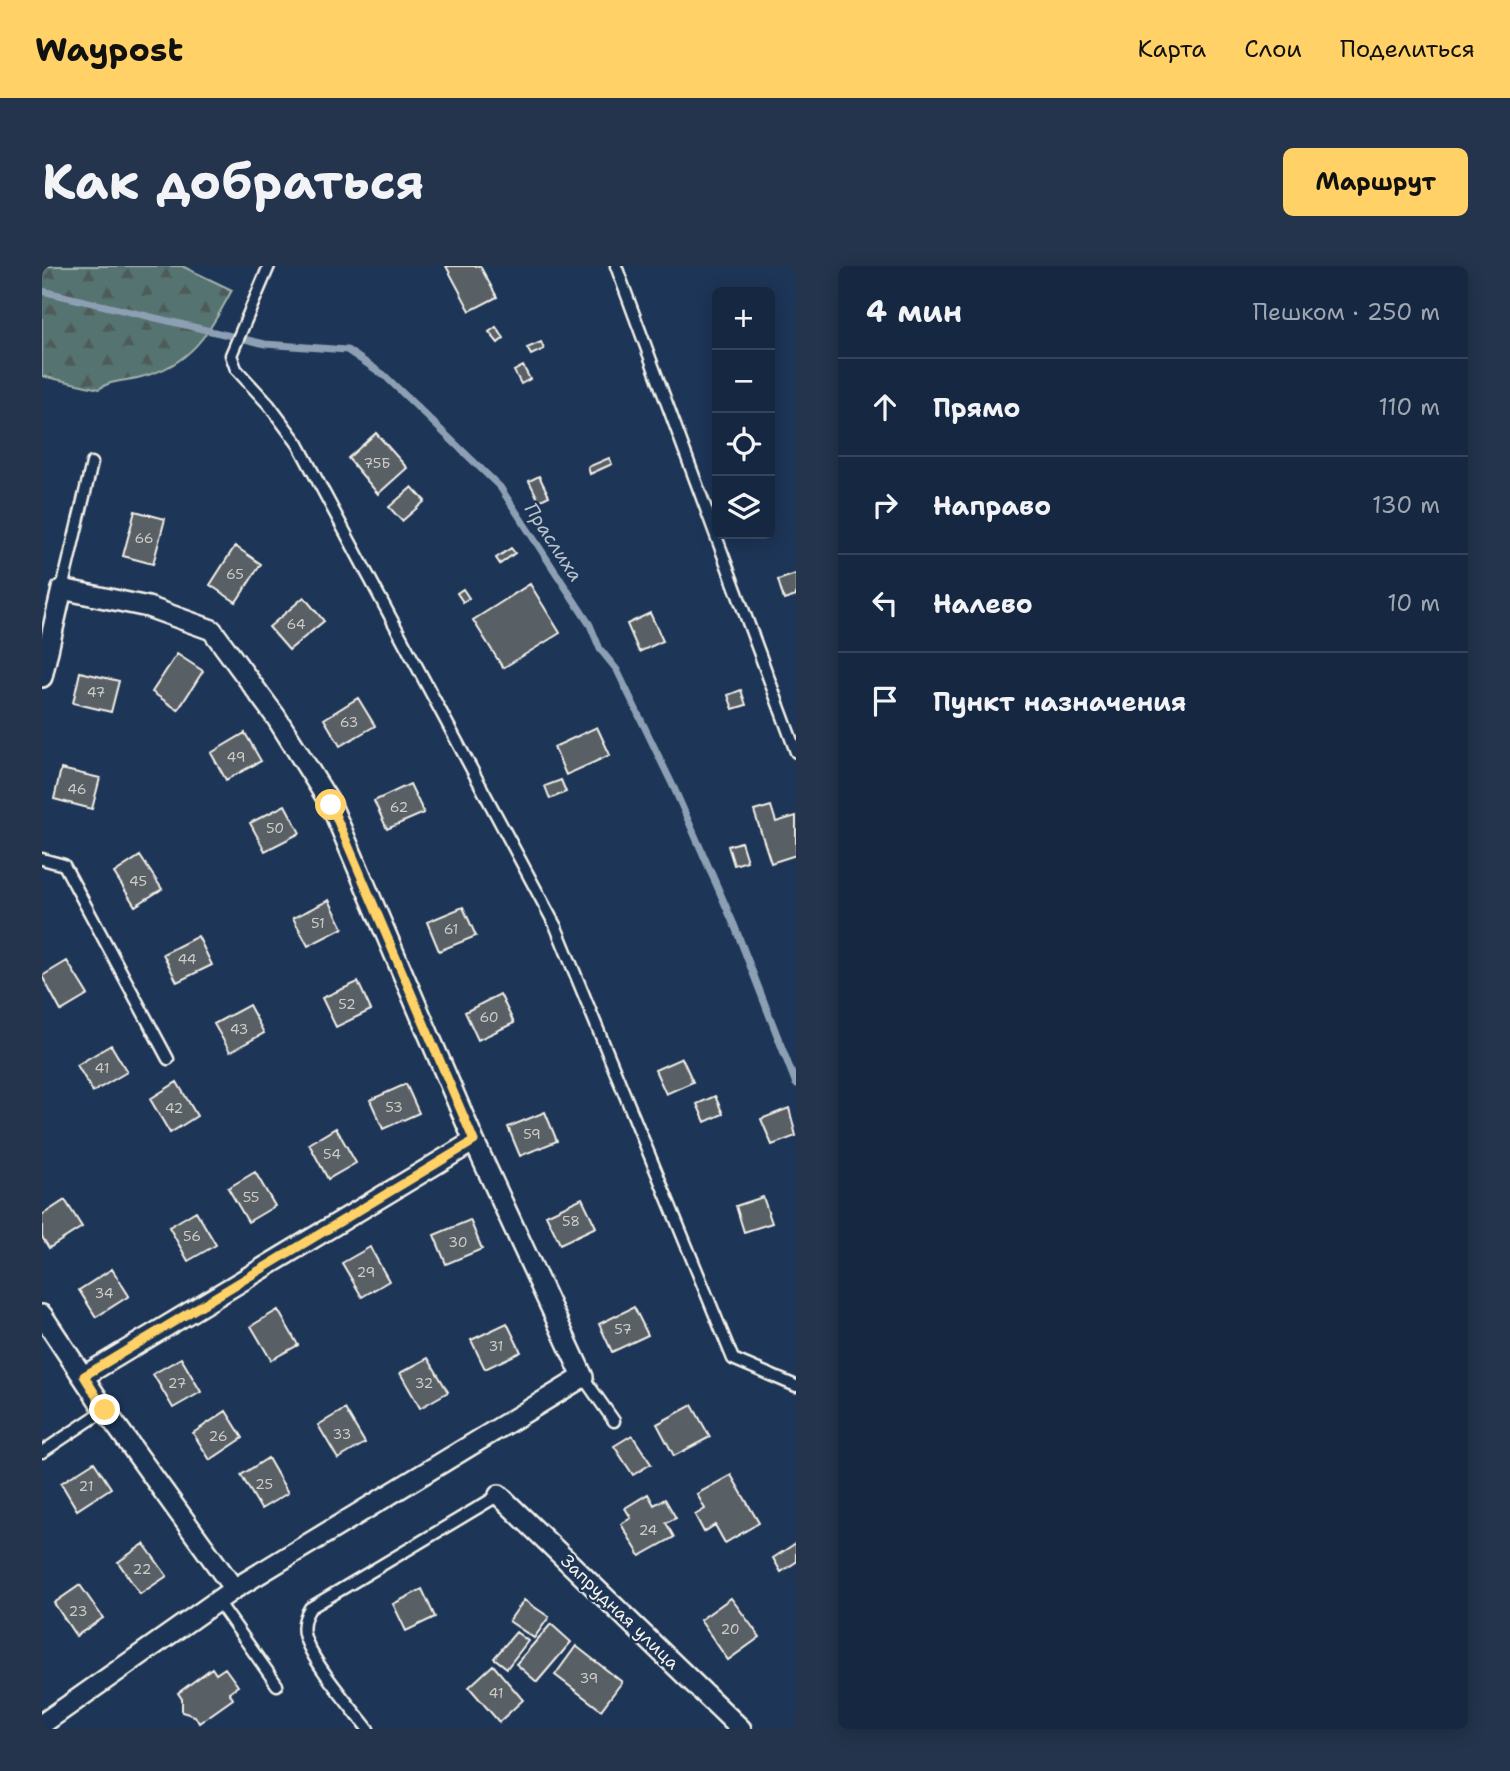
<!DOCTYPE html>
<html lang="ru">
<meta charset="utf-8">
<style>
body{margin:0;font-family:"Shantell Sans",sans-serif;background:#23344c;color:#f1f3f6}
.controls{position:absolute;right:21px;top:21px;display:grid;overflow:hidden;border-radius:10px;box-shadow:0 4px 18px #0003}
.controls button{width:63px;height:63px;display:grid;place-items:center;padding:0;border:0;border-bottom:2px solid #35445a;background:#162841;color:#f1f3f6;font:35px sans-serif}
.stop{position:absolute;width:21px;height:21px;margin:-16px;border:5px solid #ffd166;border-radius:50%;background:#fff}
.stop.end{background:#ffd166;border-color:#fff;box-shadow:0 2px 7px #0008}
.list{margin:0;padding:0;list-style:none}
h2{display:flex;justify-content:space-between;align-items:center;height:91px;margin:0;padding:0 28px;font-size:30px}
h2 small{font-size:23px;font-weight:400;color:#9ea6b1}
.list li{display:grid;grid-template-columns:46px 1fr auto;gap:21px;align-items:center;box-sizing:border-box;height:98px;padding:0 28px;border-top:2px solid #35445a}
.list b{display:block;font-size:26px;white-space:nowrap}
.list em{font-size:23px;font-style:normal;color:#9ea6b1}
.icon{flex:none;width:38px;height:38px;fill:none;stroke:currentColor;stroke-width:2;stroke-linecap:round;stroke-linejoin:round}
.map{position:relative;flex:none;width:754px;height:1463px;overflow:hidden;border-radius:10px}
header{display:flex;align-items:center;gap:42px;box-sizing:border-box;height:98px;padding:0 35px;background:#ffd166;color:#111}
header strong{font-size:33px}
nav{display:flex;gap:38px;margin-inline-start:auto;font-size:24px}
.intro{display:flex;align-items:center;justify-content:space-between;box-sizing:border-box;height:168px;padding:0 42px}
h1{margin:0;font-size:49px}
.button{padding:18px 32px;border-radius:10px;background:#ffd166;color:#111;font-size:24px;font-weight:700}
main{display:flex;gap:42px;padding:0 42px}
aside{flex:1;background:#162841;border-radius:10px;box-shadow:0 4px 18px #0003}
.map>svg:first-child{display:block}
.forest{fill:url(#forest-firs);stroke:#a4b2ac;stroke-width:2}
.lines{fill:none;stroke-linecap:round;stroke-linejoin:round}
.stream{stroke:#8da0b3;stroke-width:7}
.building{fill:#595f65;stroke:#f4f1e8;stroke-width:2}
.lane-casing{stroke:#f4f1e8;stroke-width:15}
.street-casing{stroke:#f4f1e8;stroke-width:24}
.lane{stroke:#1d3557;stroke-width:10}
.street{stroke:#1d3557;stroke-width:19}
.route{stroke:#ffd166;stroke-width:9}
.labels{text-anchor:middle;stroke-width:5;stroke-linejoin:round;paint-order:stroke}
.number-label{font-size:14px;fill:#cdccc7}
.street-label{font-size:18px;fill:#f4f1e8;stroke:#1d3557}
.water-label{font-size:19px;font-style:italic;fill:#b8c2c9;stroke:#1d3557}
</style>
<header>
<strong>Waypost</strong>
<nav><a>Карта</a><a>Слои</a><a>Поделиться</a></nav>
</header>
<div class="intro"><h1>Как добраться</h1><a class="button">Маршрут</a></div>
<main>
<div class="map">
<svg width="754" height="1463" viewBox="0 0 754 1463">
<defs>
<pattern id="forest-firs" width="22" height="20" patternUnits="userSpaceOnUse" patternTransform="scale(1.75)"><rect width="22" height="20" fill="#557371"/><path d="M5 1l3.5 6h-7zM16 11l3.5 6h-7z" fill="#4e5b59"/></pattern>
</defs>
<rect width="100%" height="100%" fill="#1d3557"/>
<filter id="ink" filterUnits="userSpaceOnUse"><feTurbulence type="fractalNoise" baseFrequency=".0143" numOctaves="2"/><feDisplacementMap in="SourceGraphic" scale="14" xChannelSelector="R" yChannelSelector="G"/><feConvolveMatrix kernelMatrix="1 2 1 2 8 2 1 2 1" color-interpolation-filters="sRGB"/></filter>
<g filter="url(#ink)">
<!-- forest -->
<path class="forest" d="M0,0H140L190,24C167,67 149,99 99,111C85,115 68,114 57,123L0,110Z"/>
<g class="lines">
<!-- stream -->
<path class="stream" d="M0,25L223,78L305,84L342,109L458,221L548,359L558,383L575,404L632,522L693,661L754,818"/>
</g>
<!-- building -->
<path class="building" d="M404,0H438L455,31L428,45Z
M454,61L462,72L456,77L447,66Z
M499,76L502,83L489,89L485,82Z
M481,100L488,113L479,118L472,105Z
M334,167L365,202L336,228L306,192Z
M567,192L570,198L548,208L546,201Z
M497,210L507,230L497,235L487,215Z
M370,221L383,235L360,255L347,241Z
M93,245L123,253L111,298L81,290Z
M193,280L219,298L194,336L168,319Z
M469,282L473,287L458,298L454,292Z
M754,308V330L742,334L736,314Z
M488,318L518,367L461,402L431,354Z
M421,323L427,332L421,336L415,327Z
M262,331L282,355L247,384L227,361Z
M608,347L621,375L597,386L585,358Z
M135,388L161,405L136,444L110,426Z
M38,406L77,415L69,446L31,437Z
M699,424L704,439L691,443L686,429Z
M316,432L333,460L298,480L282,453Z
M555,461L568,489L524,509L512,481Z
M203,467L219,495L184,514L169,487Z
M19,503L58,512L50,543L12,533Z
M519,514L524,526L508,533L503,520Z
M368,518L382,547L345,563L332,535Z
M243,539L258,567L223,585L208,557Z
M729,540L734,556L754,550V589L729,597L712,545Z
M699,576L705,595L692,599L686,580Z
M98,590L120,623L93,640L72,607Z
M287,634L301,662L266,680L251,652Z
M421,641L434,670L397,685L385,656Z
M156,670L170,699L135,716L121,688Z
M25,695L46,729L19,745L0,710Z
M316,716L329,744L294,761L280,732Z
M458,728L472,757L436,774L423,746Z
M207,739L222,767L188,786L172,758Z
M69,779L85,806L51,826L35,799Z
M640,792L651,816L624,828L613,804Z
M135,816L155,850L128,867L108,833Z
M364,818L377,847L341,863L328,834Z
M673,830L681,848L663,856L655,838Z
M747,842L754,870L730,879L719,853Z
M503,846L515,875L478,890L466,861Z
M294,862L314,897L286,913L267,878Z
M213,906L233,940L206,956L186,922Z
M721,931L730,957L702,966L694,940Z
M540,932L554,961L518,978L504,949Z
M23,934L40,961L7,982L0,971V949Z
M154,945L174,979L146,995L127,961Z
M428,954L440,983L404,998L392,969Z
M328,981L347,1015L320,1031L300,997Z
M70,1003L87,1030L54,1051L37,1024Z
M592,1041L606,1069L570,1086L557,1058Z
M236,1044L256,1079L229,1094L209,1060Z
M465,1057L479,1086L443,1103L429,1074Z
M139,1092L159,1126L131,1142L111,1108Z
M386,1092L406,1126L378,1142L358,1107Z
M650,1139L668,1171L632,1190L615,1158Z
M303,1143L323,1177L296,1193L276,1159Z
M184,1145L201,1172L168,1194L151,1167Z
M590,1169L609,1198L591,1209L572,1180Z
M226,1192L246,1227L219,1243L199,1209Z
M52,1196L69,1222L35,1244L19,1217Z
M689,1209L717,1257L683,1277L673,1259L662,1266L653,1249L663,1243L655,1228Z
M606,1228L612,1239L623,1233L634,1252L624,1257L632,1271L598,1290L579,1258L589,1252L583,1242Z
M754,1277V1296L739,1306L731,1292Z
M102,1278L125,1310L98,1328L76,1296Z
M38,1319L61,1352L34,1370L12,1337Z
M380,1323L393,1351L364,1365L351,1338Z
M689,1332L718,1371L686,1394L658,1354Z
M482,1334L507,1351L492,1372L467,1355Z
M509,1358L529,1376L495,1416L474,1398Z
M474,1366L486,1375L465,1402L452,1392Z
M534,1380L580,1416L559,1444L513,1409Z
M451,1399L481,1434L457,1456L427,1421Z
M170,1402L174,1408L183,1402L196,1420L187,1426L191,1433L157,1457L153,1450L140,1446V1433L136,1427Z"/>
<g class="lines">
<!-- lane casing -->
<g class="lane-casing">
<path id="lane" d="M227,0L189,89L194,103L227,139L256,178L514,661L691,1093L754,1120
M574,0L754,486
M20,323L50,197
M0,593L22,599L126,793
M541,1111L572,1155
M0,1186L63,1144
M175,1334L235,1419
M326,1463C309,1441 268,1394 262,1368C260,1358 263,1350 268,1342L457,1229"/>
</g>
<!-- street casing -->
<g class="street-casing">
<path id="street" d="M0,411L20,323L106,341L170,364L234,451L289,539L432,875L541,1111L192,1323L0,1458
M0,1049L63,1144L192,1323
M42,1110L432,875
M457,1229L699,1463"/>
</g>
<!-- lane -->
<use href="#lane" class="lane"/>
<!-- street -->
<use href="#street" class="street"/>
</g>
</g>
<g class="lines" filter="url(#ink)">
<!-- route -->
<path class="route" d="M63,1144L42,1110L432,875L289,539"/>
</g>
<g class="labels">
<!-- number labels -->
<g class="number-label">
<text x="335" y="202">75Б</text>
<text x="102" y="277">66</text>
<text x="193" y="313">65</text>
<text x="254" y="363">64</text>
<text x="54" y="431">47</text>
<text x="307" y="461">63</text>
<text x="194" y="496">49</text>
<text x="35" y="528">46</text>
<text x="357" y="546">62</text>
<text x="233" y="567">50</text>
<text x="96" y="620">45</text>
<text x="276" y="662">51</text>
<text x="409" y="668">61</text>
<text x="145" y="698">44</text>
<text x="305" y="743">52</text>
<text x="447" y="756">60</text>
<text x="197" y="768">43</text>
<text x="60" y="807">41</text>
<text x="352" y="846">53</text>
<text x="132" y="847">42</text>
<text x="490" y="873">59</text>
<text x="290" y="893">54</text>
<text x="209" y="936">55</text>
<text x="529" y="960">58</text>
<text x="150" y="975">56</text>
<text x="416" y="981">30</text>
<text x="324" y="1011">29</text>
<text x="62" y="1032">34</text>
<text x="581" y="1068">57</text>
<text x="454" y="1085">31</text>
<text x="135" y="1122">27</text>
<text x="382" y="1122">32</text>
<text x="300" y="1173">33</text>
<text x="176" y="1175">26</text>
<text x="222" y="1223">25</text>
<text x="44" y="1225">21</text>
<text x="606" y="1269">24</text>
<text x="100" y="1308">22</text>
<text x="36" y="1350">23</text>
<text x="688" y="1368">20</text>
<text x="547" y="1417">39</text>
<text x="454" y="1432">41</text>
</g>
<!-- street labels -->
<g class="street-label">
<text transform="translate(578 1346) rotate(44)" y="6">Запрудная улица</text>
</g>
<!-- water labels -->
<g class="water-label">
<text transform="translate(512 276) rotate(57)" y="7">Праслиха</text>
</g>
</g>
</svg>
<div class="controls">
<button>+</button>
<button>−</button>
<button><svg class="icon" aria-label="locate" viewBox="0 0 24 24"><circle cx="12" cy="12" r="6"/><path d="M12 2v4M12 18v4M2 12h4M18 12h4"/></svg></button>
<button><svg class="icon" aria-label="layers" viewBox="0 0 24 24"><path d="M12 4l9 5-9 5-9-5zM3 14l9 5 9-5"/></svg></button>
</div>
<div class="stop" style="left:289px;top:539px"></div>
<div class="stop end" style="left:63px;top:1144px"></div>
</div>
<aside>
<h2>4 мин<small>Пешком · 250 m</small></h2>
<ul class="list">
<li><svg class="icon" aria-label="ahead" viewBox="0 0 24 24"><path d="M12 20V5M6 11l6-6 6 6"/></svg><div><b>Прямо</b></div><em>110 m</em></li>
<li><svg class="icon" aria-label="right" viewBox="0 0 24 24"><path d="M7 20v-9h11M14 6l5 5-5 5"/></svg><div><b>Направо</b></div><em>130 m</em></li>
<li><svg class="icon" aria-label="left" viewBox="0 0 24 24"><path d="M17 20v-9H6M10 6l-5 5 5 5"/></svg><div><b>Налево</b></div><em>10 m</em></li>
<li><svg class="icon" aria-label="arrive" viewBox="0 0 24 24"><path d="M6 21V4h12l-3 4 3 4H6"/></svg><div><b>Пункт назначения</b></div></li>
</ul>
</aside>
</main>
